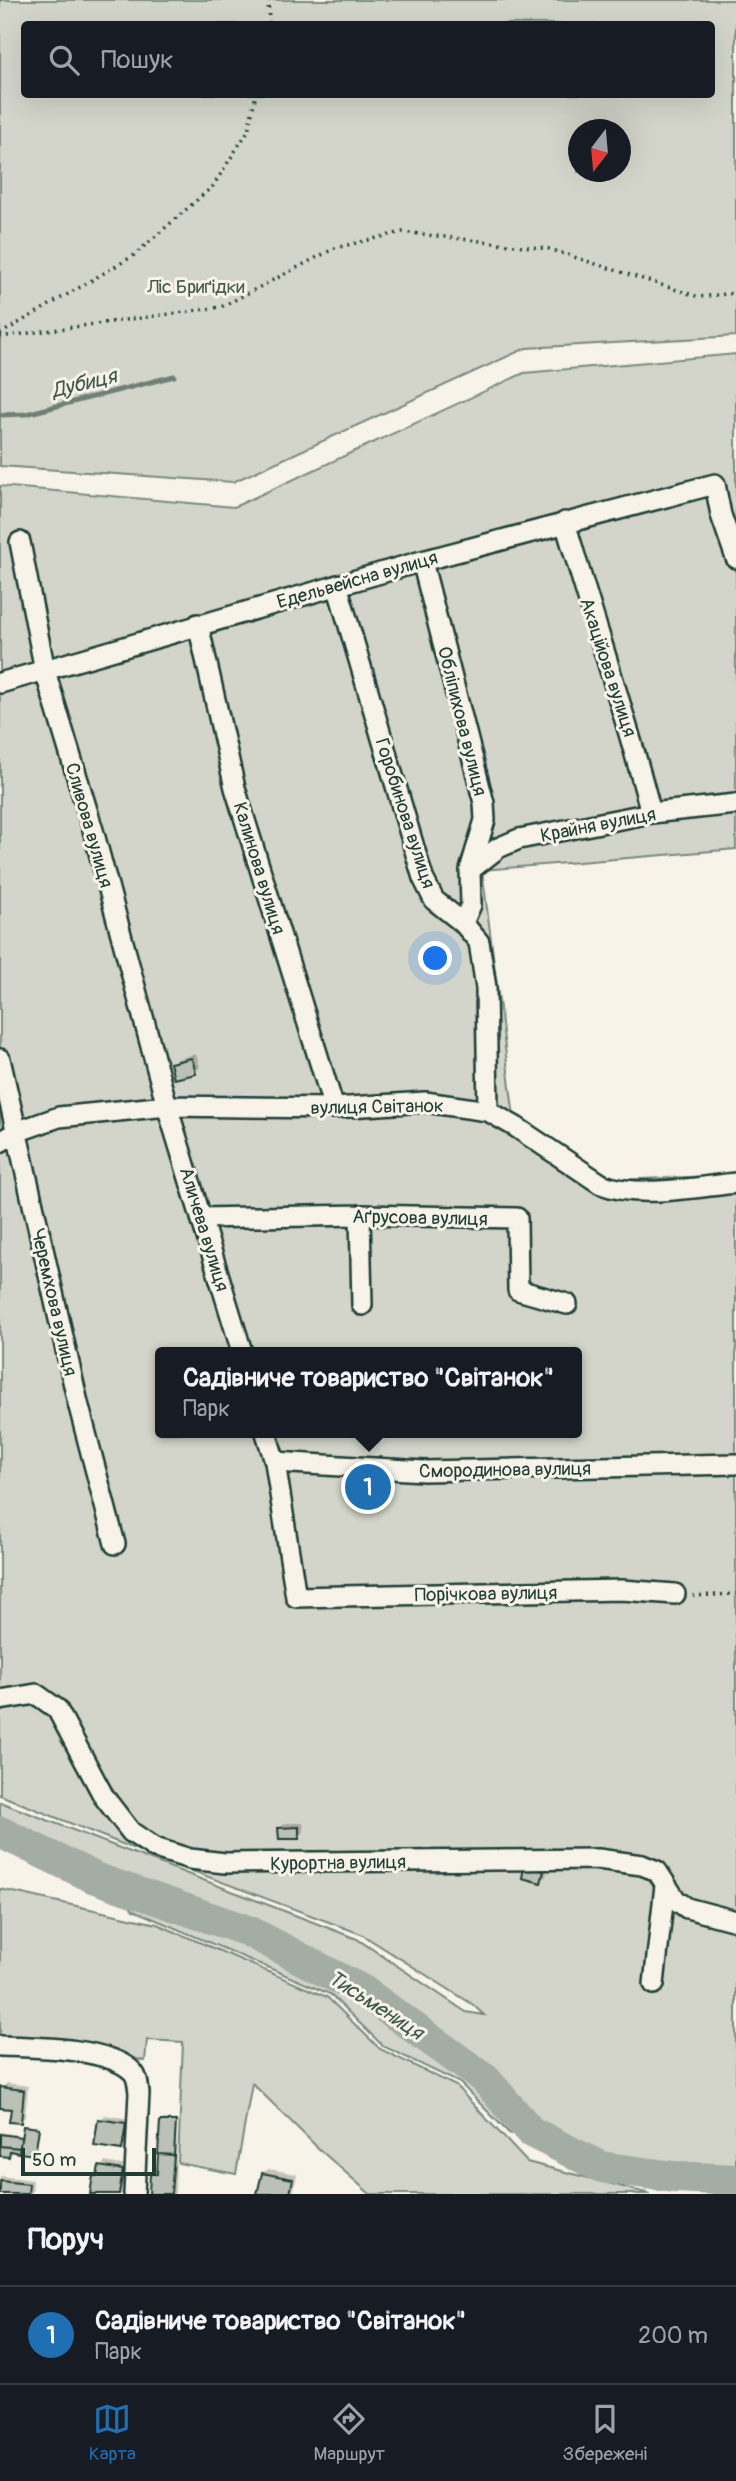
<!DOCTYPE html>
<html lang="uk">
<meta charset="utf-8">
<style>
body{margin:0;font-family:Pangolin,sans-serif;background:#20242c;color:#f1f3f6}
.compass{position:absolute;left:568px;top:119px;width:63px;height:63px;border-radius:50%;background:#171b24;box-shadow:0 7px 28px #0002;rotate:196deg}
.scale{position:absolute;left:21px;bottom:18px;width:135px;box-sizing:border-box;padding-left:7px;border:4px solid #1f3d34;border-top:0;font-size:19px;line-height:24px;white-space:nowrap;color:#1f3d34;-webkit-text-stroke:5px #f7f3e8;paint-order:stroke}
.you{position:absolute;left:436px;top:959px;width:24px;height:24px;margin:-18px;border:5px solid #fff;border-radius:50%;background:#1a73e8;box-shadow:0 0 0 10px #1a73e833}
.badge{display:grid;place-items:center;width:46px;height:46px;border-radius:50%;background:#1f6fb2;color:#fff;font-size:23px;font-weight:700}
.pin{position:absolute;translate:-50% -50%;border:4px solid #fff;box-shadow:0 2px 7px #0006}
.popup{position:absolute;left:155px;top:1347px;width:427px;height:91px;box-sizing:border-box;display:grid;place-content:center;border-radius:7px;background:#171b24;filter:drop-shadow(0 2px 5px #0005);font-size:23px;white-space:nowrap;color:#9ea1a6}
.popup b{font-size:26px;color:#f1f3f6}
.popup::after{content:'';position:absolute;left:50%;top:100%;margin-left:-14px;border:14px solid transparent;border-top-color:#171b24}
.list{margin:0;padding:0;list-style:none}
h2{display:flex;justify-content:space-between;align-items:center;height:91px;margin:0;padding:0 28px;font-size:30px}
h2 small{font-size:23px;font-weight:400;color:#9ea1a6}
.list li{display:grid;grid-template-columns:46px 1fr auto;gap:21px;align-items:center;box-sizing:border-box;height:98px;padding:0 28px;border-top:2px solid #363941}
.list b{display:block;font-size:26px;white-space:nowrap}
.list p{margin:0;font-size:23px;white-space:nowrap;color:#9ea1a6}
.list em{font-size:23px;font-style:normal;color:#9ea1a6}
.icon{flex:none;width:38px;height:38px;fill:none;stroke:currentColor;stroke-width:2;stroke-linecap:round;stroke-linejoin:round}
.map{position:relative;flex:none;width:736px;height:2194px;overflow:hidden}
.search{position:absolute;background:#171b24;box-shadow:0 7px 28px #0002;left:21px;right:21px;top:21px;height:77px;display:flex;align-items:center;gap:18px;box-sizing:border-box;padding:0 24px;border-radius:7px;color:#9ea1a6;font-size:26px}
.sheet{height:189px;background:#171b24}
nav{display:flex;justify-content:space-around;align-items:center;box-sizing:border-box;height:98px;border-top:2px solid #363941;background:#171b24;font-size:19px;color:#9ea1a6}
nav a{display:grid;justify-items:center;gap:4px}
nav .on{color:#1f6fb2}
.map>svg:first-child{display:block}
.green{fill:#d3d5ca;stroke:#79897f;stroke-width:2;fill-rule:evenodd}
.shadow{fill:#0003}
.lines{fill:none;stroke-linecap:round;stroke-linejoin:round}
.stream{stroke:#6f8077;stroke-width:5}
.river{stroke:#a4ada3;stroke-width:32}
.building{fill:#bbc1b6;stroke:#1f3d34;stroke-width:2}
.minor-casing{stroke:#1f3d34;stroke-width:24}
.path{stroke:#1f3d34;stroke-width:3.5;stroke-dasharray:2 5;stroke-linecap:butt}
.minor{stroke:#f7f3e8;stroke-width:19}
.labels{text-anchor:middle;stroke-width:6;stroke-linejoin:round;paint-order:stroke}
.park-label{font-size:19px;fill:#435b52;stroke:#f7f3e8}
.street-label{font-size:19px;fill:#1f3d34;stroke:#f7f3e8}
.water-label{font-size:21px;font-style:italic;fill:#405950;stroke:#f7f3e8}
</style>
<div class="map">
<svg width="736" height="2194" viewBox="0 0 736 2194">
<rect width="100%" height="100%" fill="#f7f3e8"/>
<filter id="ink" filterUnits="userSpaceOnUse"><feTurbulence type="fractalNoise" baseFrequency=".0143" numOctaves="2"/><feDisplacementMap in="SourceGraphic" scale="14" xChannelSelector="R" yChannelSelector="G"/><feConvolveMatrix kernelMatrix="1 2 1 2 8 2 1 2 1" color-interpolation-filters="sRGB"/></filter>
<g filter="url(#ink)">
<!-- green -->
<path class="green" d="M0,0H736V336L526,348L233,482L0,466ZM712,24V94H24V24ZM578,130H620V172H578Z
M736,354V849L482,870L514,1117L616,1180L736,1175V2173L674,2171L605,2158L509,2133L460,2083L383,2046L330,1994L133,1910L102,1871L0,1827V1802L357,1939L466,2012L484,2015L472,2004L361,1934L147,1854L0,1795V486L234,507L524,373ZM160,1352H576V1433H160Z
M0,1889L157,1924L327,1997L380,2049L456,2086L527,2162L650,2194H370L319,2149L252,2083L236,2174L178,2163L183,2042L147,2040L145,2061L67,2042L0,2040Z"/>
<!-- shadow -->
<path class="shadow" d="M196,1054L200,1067L195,1072L172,1064L177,1059Z
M285,1823H303L304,1832L299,1837L280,1828Z
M531,1863L548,1867L546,1876L541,1881Z
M7,2083L28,2086L25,2117L20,2121L13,2107L0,2106L2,2088Z
M105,2115L130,2119L126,2144L121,2148L100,2120Z
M164,2119L177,2120L175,2194H150L152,2175L159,2170L162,2121Z
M26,2125L40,2127L36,2151L35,2153L11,2150L9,2156L0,2155V2132L23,2136Z
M105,2162L127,2166L122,2194H92L95,2176Z
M268,2169L297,2174L293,2194H259L263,2174Z
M0,2176L33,2180L32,2194H0Z"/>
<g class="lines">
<!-- stream -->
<path class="stream" d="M0,415L26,414L174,376"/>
<!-- river -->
<path class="river" d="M0,1832L95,1878L248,1931L363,1991L485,2079L531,2132L601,2167L674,2177L736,2180"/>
</g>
<!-- building -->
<path class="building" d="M192,1058L196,1074L174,1079L170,1063Z
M299,1827V1839H279L278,1828Z
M524,1867L544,1871L541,1883L522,1878Z
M0,2087L24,2090L21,2123L9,2122L11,2109L0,2108Z
M98,2119L126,2123L122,2150L94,2146Z
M160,2121H176L174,2155L158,2154Z
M23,2126L39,2128L35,2155L19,2153Z
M0,2134L21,2137L20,2148L0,2146Z
M0,2146L20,2148L19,2153L10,2151L9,2157L0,2156Z
M158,2154L174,2155L171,2194H149L150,2174H157Z
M99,2166L123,2170L119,2194H90L93,2176H97Z
M262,2173L293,2179L290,2194H257Z
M0,2181L29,2184L28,2194H0Z"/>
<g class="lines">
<!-- minor casing -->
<g class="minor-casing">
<path id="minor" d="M565,522C593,619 626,715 651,813
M20,542L45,671L93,830L167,1106L242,1352
M422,561L484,803L485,820L470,870L471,905L463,923
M337,585L423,878L434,900L463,923L479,942L486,988L488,1111
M198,624L235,788L334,1108
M0,683L422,561L715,484L721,515L736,558
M470,870L498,848L519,839L651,813L736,804
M0,1059L78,1403L115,1544
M0,1142L16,1132L59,1117L167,1106L334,1108L425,1102L488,1111L516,1127L601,1184C638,1199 696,1187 736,1183
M360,1215L362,1305
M201,1218L360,1215L517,1218L518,1290L567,1304
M266,1433L275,1462L296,1597L622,1590L675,1594
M275,1462L424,1471L736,1464
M0,1700L36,1694L57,1709L104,1797L131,1832L155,1848L190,1859L225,1863L598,1859L642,1865L657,1871L676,1900L687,1908L736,1921
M654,1984L665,1885
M0,2046C33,2047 109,2047 133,2072C138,2078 138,2085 139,2093L134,2194"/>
</g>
<!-- path -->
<path class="path" d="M268,0L269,24
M0,334L133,256L213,186L248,131L256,94
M0,337L221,307L335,248L402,232L549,249L699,297L736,293
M693,1596L736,1594"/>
<!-- minor -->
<use href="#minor" class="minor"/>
</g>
</g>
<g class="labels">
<!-- park labels -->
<g class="park-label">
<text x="196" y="293">Ліс Бриґідки</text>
</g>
<!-- street labels -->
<g class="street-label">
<text transform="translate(357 579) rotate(-16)" y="7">Едельвейсна вулиця</text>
<text transform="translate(609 667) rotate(72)" y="7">Акаційова вулиця</text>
<text transform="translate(463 721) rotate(76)" y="7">Обліпихова вулиця</text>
<text transform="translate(406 813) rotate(72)" y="7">Горобинова вулиця</text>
<text transform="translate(598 824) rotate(-11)" y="7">Крайня вулиця</text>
<text transform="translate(90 825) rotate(74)" y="7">Сливова вулиця</text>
<text transform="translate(260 868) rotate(73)" y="7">Калинова вулиця</text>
<text transform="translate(377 1106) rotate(-1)" y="7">вулиця Світанок</text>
<text transform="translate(420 1217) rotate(1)" y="7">Аґрусова вулиця</text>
<text transform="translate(205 1229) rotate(73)" y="7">Аличева вулиця</text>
<text transform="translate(55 1302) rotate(77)" y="7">Черемхова вулиця</text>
<text transform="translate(505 1469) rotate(-1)" y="7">Смородинова вулиця</text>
<text transform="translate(486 1593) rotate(-1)" y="7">Порічкова вулиця</text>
<text transform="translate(338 1862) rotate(-1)" y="7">Курортна вулиця</text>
</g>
<!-- water labels -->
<g class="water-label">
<text transform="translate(84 383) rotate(-14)" y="7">Дубиця</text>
<text transform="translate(376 2005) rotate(33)" y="7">Тисьмениця</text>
</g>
</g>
</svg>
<svg class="compass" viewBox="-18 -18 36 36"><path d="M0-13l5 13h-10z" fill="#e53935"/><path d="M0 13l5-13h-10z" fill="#9ea1a6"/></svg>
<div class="scale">50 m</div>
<div class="you"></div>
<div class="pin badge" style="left:368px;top:1487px">1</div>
<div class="popup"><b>Садівниче товариство &quot;Світанок&quot;</b>Парк</div>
<div class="search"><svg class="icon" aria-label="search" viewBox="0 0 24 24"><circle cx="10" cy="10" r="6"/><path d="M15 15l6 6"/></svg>Пошук</div>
</div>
<section class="sheet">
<h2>Поруч<small></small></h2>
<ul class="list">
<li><span class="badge">1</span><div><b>Садівниче товариство &quot;Світанок&quot;</b><p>Парк</p></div><em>200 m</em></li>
</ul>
</section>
<nav>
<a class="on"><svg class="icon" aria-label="map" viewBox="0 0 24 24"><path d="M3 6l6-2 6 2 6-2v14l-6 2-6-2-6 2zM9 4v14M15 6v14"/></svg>Карта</a>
<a><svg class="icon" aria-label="directions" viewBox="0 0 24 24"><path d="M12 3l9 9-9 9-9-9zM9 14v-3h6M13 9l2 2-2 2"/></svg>Маршрут</a>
<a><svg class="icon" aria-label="saved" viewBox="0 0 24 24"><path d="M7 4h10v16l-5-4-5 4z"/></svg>Збережені</a>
</nav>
